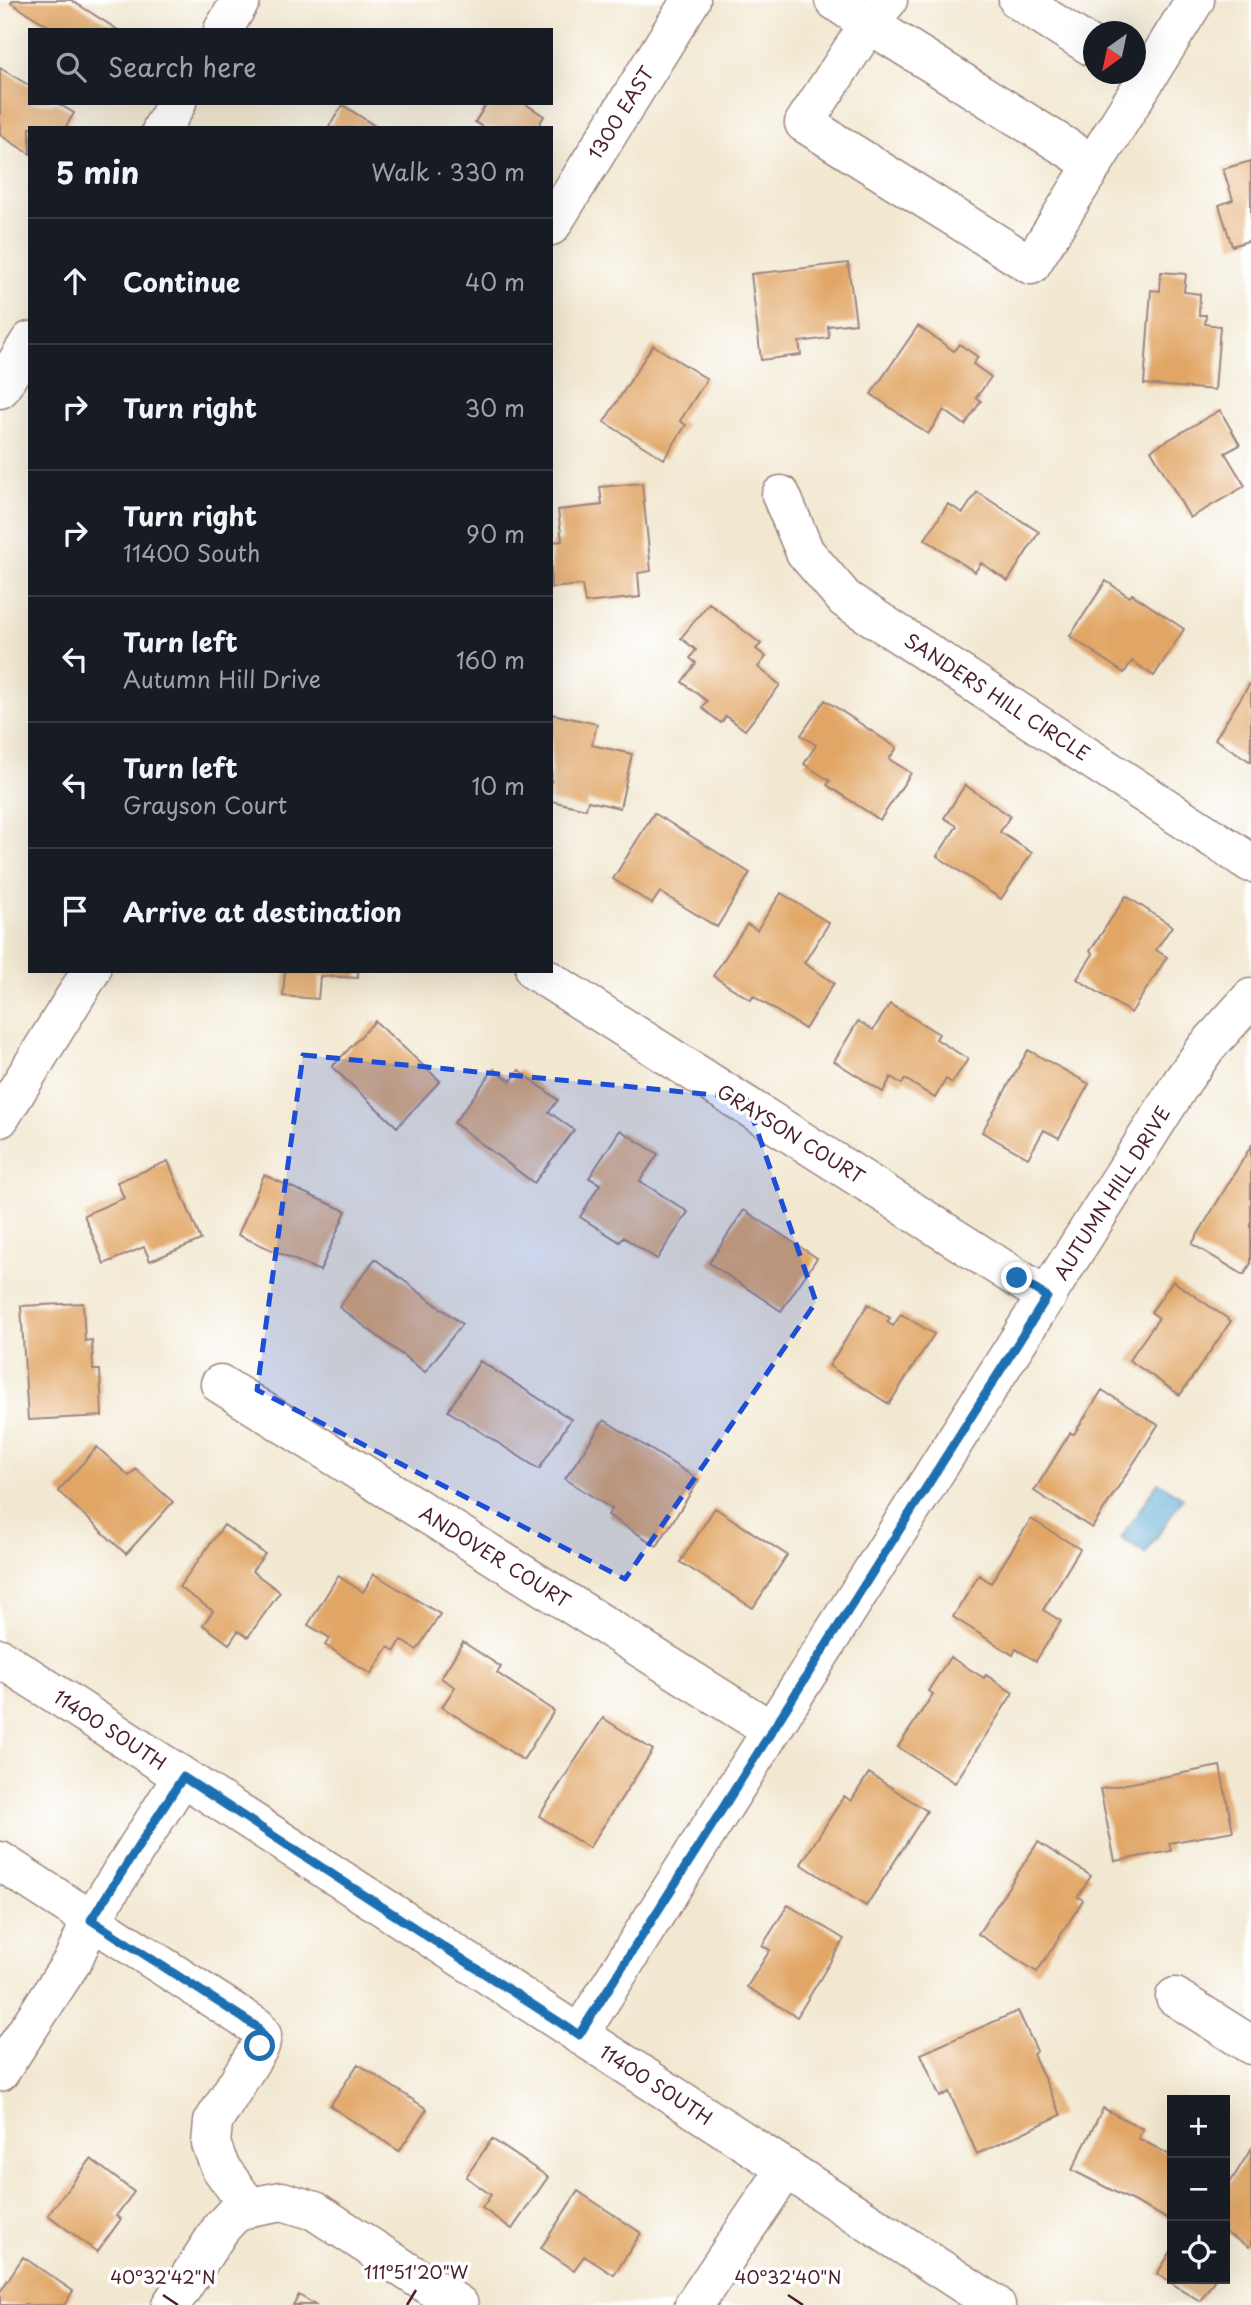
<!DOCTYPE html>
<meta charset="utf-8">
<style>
body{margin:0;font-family:"Playpen Sans",sans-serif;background:#20242c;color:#f1f3f6}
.controls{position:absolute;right:21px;bottom:21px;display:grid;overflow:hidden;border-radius:0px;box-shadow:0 7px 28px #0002}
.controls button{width:63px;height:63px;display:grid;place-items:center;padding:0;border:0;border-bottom:2px solid #363941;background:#171b24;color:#f1f3f6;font:35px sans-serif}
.compass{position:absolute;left:1083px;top:21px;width:63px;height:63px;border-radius:50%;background:#171b24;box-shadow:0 7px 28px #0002;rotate:213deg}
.stop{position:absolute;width:21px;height:21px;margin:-16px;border:5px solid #1f6fb2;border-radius:50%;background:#fff}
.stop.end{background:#1f6fb2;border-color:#fff;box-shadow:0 2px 7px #0008}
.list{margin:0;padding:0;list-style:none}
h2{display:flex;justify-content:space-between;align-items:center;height:91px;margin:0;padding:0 28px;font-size:30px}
h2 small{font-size:23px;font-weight:400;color:#9ea1a6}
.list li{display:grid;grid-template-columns:46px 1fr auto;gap:21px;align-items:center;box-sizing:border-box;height:126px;padding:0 28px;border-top:2px solid #363941}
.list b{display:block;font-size:26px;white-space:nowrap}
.list p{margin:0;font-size:23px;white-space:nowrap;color:#9ea1a6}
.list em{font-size:23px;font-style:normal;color:#9ea1a6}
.icon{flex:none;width:38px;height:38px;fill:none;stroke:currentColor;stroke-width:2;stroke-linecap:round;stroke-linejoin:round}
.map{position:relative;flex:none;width:1251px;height:2305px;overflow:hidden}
.search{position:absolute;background:#171b24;box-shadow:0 7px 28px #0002;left:28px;top:28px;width:525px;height:77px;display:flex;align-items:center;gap:18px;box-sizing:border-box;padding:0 24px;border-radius:0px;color:#9ea1a6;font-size:26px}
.panel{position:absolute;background:#171b24;box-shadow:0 7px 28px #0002;left:28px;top:126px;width:525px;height:847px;border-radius:0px}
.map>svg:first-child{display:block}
.water{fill:#57a9d2;stroke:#50647e;stroke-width:2}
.building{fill:#e1a665}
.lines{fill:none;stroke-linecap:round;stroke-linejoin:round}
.minor-casing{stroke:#9e847e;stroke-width:41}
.major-casing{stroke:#9e847e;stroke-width:41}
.minor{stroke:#fff;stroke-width:38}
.major{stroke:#fff;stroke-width:38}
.route{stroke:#1f6fb2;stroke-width:9}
.marked{fill:#1d4ed8;fill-opacity:0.2;stroke:#1d4ed8;stroke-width:5;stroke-dasharray:14 9;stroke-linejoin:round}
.ticks{fill:none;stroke:#4a1f2b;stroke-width:2.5}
.labels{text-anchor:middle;stroke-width:7;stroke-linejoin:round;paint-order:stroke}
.street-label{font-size:19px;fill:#4a1f2b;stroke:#fff}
.ticks-label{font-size:18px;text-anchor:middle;fill:#4a1f2b;stroke:#fff;stroke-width:7;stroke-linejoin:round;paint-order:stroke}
</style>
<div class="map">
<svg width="1251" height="2305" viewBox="0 0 1251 2305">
<rect width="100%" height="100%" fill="#fff"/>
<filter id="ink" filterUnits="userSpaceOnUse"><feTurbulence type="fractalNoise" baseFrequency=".0143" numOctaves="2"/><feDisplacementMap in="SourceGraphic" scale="14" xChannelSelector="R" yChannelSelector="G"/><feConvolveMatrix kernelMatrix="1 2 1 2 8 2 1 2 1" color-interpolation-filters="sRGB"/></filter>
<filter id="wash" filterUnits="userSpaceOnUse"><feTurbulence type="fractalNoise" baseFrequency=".00686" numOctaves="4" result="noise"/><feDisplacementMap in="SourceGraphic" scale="28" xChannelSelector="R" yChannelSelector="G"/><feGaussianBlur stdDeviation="1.57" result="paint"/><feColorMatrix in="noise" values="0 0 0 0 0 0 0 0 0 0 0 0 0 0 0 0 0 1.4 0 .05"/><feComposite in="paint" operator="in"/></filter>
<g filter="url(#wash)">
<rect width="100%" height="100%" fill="#f2e8d1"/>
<!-- water -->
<path class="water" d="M1158,1482L1183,1498L1145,1554L1121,1538Z"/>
<g id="blocks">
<!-- building -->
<path class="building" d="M13,0H71L118,30H55L11,3Z
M0,68L30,86V103H57L74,113L65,128H30V154L0,135Z
M487,103H524L544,116L537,128H485L475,122Z
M343,105L378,128H328Z
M1251,161V240L1232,246L1219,205L1233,200L1223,169Z
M848,263L856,323L828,326L829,338L799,342L801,355L761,360L751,274Z
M1161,272L1186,274L1184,292L1200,294L1199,315H1206L1205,324L1220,326L1215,390L1144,384L1151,290L1160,291Z
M918,326L954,351L959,344L978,357L973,364L991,377L976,398L981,401L965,425L944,410L928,434L871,394Z
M653,345L707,379L680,421L686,425L664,459L604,422Z
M1220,410L1240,445L1225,453L1245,486L1190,518L1151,450Z
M642,483L651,571L638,573L640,597L585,603L582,585L551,588V542L562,541L558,510L602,505L600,487Z
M977,492L1039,532L1008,581L981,563L975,572L925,539L948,504L963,513Z
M1106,581L1130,597L1132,594L1184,629L1154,676L1132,661L1124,673L1070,636Z
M709,603L761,644L756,649L766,657L758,667L780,685L745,730L726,716L721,723L702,708L707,701L682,682L696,663L690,658L696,650L681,638Z
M1251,682V762L1215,739Z
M825,700L897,748L889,759L911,773L880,820L827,785L830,781L804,764L816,745L801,735Z
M552,714L597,724L592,745L632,754L620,808L588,801L586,809L551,801Z
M965,785L1010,816L1000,832L1032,853L1001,899L937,856L957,826L944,818Z
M654,813L750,873L717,927L660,892L652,904L613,879Z
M781,893L829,923L804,963L834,983L805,1029L753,996L751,1000L713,976L747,924L757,930Z
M1126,896L1172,926L1156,950L1167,957L1131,1013L1077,979L1093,954L1090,951Z
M285,971H358V978L320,976L318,999L283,996Z
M890,1004L939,1034L936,1039L968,1059L952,1083L946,1079L935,1098L905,1079L902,1084L891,1077L883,1092L834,1061L858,1021L873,1030Z
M375,1021L440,1081L397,1127L332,1067Z
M1028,1050L1089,1084L1059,1138L1044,1130L1028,1158L982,1132Z
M494,1069L511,1081L519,1070L558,1100L549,1112L574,1130L534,1183L454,1123Z
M620,1130L658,1154L640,1181L688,1212L657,1259L623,1237L620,1242L580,1217L600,1184L589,1178Z
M1251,1146V1263L1244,1275L1192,1244Z
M168,1161L201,1240L150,1261L144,1247L104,1264L84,1215L124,1198L117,1182Z
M264,1175L346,1211L320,1271L238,1235Z
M744,1210L817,1258L781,1311L709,1263Z
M375,1259L462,1324L425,1372L339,1307Z
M1173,1281L1231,1321L1180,1395L1129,1360L1159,1318L1151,1312Z
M83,1303L85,1341L92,1340L93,1370H100L102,1416L28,1420L21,1306Z
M868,1304L890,1318L887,1322L893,1326L901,1314L934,1334L889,1404L829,1366Z
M480,1361L571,1419L539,1469L448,1411Z
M1102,1390L1158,1425L1092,1528L1034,1491L1070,1433L1074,1434Z
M604,1420L699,1480L657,1546L608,1515L612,1509L565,1479Z
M97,1447L129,1476L136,1469L173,1502L126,1554L58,1491Z
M715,1508L787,1555L753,1608L680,1562Z
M1031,1519L1080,1549L1043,1610L1061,1621L1036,1661L1016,1649L1013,1655L953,1617L979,1575L991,1583Z
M224,1525L265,1554L252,1571L280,1592L248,1637L238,1631L229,1644L203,1625L213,1611L179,1587Z
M374,1574L440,1614L417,1650L401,1640L395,1651L388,1647L371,1674L325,1645L330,1638L308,1625L338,1576L363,1592Z
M463,1642L501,1667L497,1673L554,1711L523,1760L442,1707L455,1687L441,1678Z
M950,1657L984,1678L986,1675L1013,1693L955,1783L898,1747L933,1694L928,1691Z
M603,1718L653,1750L589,1848L539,1816Z
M1220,1766L1233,1831L1169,1843L1171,1851L1115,1861L1100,1789Z
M869,1773L927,1811L866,1906L801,1864L844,1796L851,1801Z
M1038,1842L1091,1876L1078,1897L1083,1900L1037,1972L978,1934Z
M788,1905L844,1939L797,2017L747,1987L770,1950L762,1946Z
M1018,2011L1037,2051L1033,2054L1061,2115L977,2154L949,2092L940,2097L921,2054Z
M358,2064L427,2109L399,2151L330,2106Z
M1103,2108L1143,2129L1138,2138L1172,2156V2221L1072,2170Z
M492,2139L548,2177L512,2229L482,2208L491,2195L466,2177Z
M1251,2149V2244L1249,2247L1225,2232V2191Z
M91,2159L134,2192L116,2216L121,2219L97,2252L48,2215Z
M578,2191L641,2233L614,2275L584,2256L574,2270L541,2248Z
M1172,2250V2279H1215L1200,2301L1157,2274Z
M23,2257L73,2291L64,2305H0V2292Z
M299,2295L315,2305H293Z"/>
</g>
</g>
<g filter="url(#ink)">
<use href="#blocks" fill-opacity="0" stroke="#9e847e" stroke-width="2"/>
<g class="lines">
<!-- minor casing -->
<g class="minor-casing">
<path id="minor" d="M834,0L869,24L804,123L1031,265L1195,0
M888,0L869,24L1093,164
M1018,0L1094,48
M223,30L241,0
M162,128L177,103
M0,389L30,341
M781,495L805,552L845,599L1251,863
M535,971L1047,1297
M220,1384L771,1730
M0,1861L257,2027L262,2035L260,2046L213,2122L211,2144L220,2167L249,2207
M1175,1997L1251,2045
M579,2035L1183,1080L1206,1048L1251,998
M0,2072L73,1960L91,1920L182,1777
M171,2305L221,2228L233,2215L249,2207L282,2201L315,2211L459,2305
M694,2305L786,2169"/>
</g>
<!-- major casing -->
<g class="major-casing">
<path id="major" d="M551,226L691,0
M0,1118L91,971
M0,1658L996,2305"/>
</g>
<!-- minor -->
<use href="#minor" class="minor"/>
<!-- major -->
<use href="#major" class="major"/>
</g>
</g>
<g class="lines" filter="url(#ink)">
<!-- route -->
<path class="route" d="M260,2046L262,2035L257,2027L91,1920L183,1777L579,2035L1047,1297L1017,1278"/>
</g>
<!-- marked area -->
<path class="marked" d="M303,1055L746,1098L816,1302L625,1579L257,1390Z"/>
<!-- ticks -->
<path class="ticks" d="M163,2295L178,2305M788,2295L803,2305M407,2305L416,2290"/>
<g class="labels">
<!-- street labels -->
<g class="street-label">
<text transform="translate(621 113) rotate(-58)" y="7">1300 EAST</text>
<text transform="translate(997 697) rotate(33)" y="7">SANDERS HILL CIRCLE</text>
<text transform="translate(791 1134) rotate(32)" y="7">GRAYSON COURT</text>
<text transform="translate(1112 1193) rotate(-58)" y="7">AUTUMN HILL DRIVE</text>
<text transform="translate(495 1557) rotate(32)" y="7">ANDOVER COURT</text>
<text transform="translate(110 1730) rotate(33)" y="7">11400 SOUTH</text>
<text transform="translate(656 2085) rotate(33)" y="7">11400 SOUTH</text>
</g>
</g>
<g class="ticks-label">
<text x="416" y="2279">111°51'20"W</text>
<text x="163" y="2284">40°32'42"N</text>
<text x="788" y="2284">40°32'40"N</text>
</g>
</svg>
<div class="controls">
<button>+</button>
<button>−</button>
<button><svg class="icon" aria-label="locate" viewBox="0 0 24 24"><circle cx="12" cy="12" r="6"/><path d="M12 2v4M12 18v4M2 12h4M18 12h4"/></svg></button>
</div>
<svg class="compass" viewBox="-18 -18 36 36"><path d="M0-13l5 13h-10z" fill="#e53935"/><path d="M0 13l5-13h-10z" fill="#9ea1a6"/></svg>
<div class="stop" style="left:260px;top:2046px"></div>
<div class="stop end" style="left:1017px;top:1278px"></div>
<div class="search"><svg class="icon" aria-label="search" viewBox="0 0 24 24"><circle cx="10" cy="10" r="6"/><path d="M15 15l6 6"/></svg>Search here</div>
<section class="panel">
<h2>5 min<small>Walk · 330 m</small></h2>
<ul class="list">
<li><svg class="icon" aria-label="ahead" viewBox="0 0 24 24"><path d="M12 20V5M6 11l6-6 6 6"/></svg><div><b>Continue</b></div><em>40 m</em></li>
<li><svg class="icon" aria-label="right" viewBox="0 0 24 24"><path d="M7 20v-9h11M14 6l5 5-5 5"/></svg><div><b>Turn right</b></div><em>30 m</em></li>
<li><svg class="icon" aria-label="right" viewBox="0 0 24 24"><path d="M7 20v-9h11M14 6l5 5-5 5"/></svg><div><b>Turn right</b><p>11400 South</p></div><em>90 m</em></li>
<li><svg class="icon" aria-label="left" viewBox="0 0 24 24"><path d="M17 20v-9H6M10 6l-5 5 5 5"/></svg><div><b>Turn left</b><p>Autumn Hill Drive</p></div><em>160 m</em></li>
<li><svg class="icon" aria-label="left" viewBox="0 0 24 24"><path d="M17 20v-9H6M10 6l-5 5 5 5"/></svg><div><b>Turn left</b><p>Grayson Court</p></div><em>10 m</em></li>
<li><svg class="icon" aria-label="arrive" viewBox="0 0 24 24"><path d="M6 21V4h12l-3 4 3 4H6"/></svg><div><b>Arrive at destination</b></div></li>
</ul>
</section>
</div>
